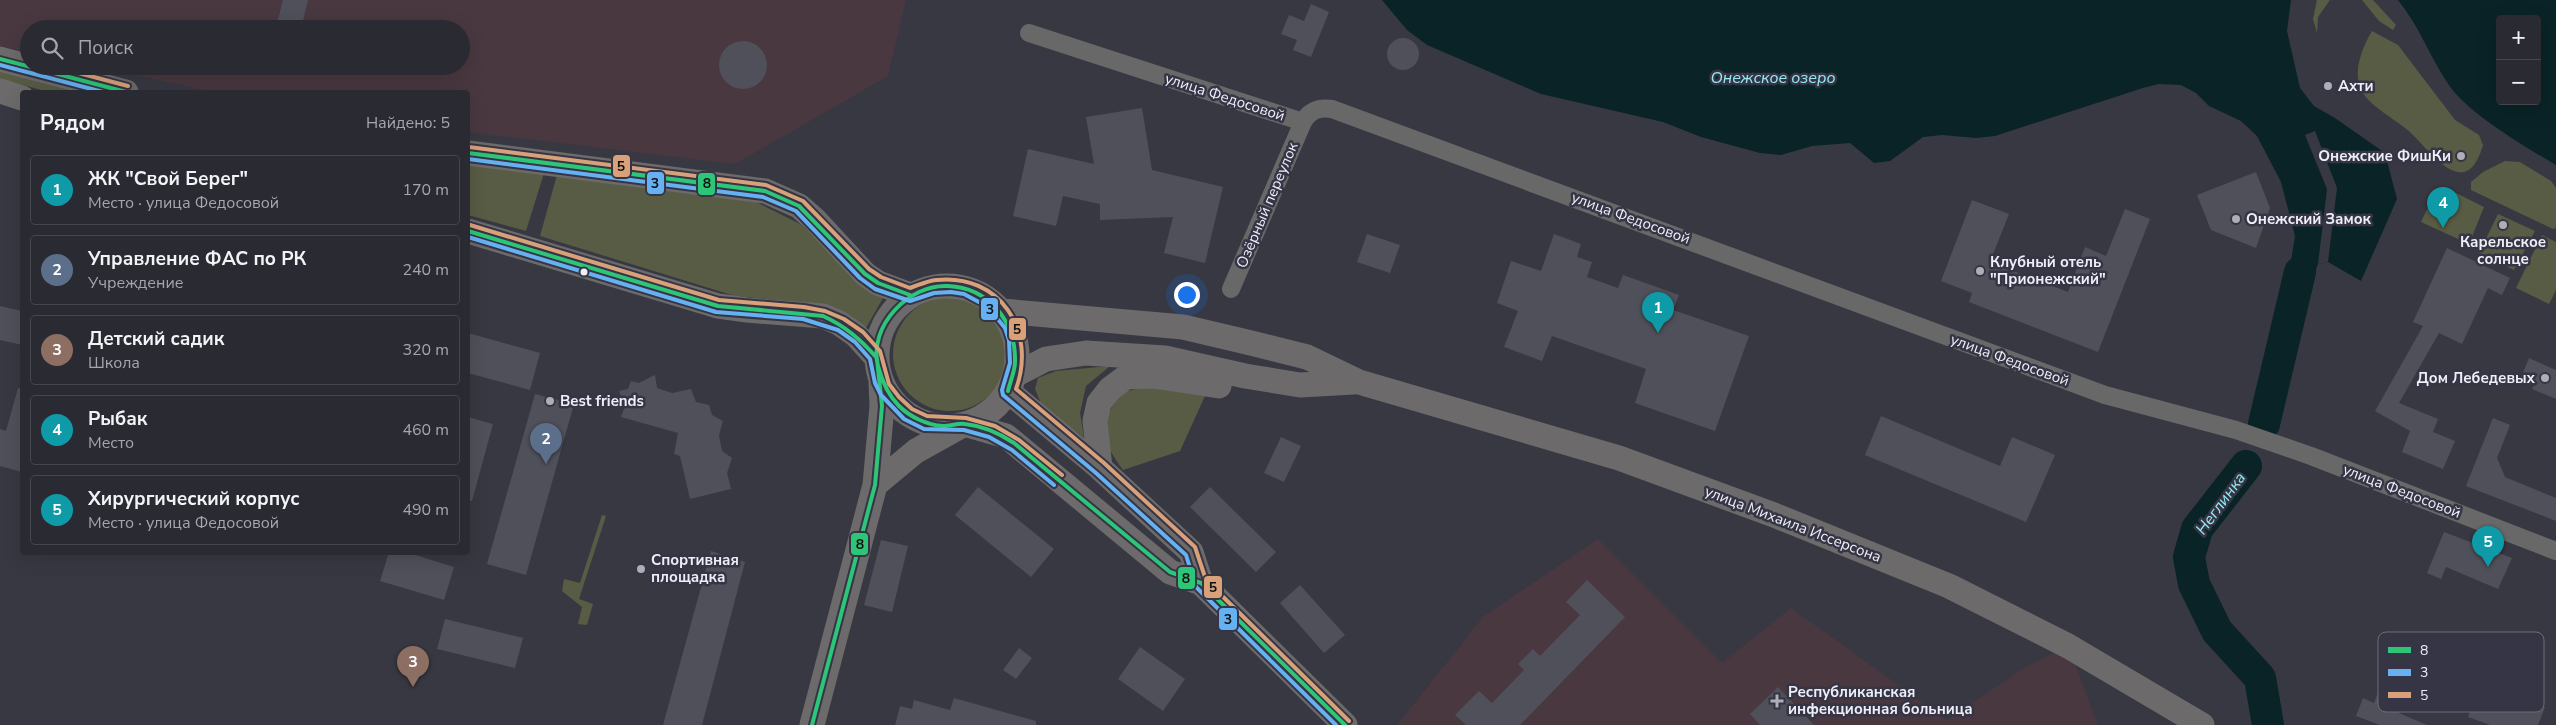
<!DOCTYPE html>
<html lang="ru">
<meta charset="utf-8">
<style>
body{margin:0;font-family:"Nunito Sans",sans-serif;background:#36363e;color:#f1f3f6}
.controls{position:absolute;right:15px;top:15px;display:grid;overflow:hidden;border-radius:5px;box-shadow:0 5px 20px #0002}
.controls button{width:45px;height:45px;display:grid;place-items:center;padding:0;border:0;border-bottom:1px solid #46464d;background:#2a2a32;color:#f1f3f6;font:25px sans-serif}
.you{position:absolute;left:1186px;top:294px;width:18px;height:18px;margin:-12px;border:4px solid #fff;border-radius:50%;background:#1a73e8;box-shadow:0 0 0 8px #1a73e833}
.badge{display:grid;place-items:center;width:32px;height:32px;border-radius:50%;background:#d6ab8b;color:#fff;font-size:16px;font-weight:700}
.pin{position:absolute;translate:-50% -41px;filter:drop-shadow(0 1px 2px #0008)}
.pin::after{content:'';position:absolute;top:26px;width:18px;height:15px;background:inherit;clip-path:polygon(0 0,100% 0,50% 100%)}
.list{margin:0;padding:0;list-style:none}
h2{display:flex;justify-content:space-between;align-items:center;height:65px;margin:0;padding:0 20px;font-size:21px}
h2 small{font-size:16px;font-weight:400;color:#a5a7ac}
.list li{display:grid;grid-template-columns:32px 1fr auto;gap:15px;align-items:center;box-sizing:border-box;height:70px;margin:0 10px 10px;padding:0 10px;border:1px solid #46464d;border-radius:5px}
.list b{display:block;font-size:19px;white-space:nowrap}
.list p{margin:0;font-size:16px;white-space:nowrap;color:#a5a7ac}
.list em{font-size:16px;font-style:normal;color:#a5a7ac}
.icon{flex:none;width:28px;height:28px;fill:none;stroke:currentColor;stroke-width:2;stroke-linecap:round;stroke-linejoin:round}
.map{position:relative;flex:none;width:2556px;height:725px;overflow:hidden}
.search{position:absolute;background:#2a2a32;box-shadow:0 5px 20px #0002;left:20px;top:20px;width:450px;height:55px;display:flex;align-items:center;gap:12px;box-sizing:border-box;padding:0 18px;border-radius:28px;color:#a5a7ac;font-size:19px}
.panel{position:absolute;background:#2a2a32;box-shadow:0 5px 20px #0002;left:20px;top:90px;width:450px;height:465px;border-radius:5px}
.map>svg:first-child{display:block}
.commercial{fill:#49383f}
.green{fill:#585c45}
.water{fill:#0a2326;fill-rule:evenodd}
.pier{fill:#383842}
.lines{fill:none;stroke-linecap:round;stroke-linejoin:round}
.river{stroke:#0a2326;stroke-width:32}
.building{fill:#50505a}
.street{stroke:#696869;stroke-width:18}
.secondary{stroke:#6c6a6a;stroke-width:25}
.bus-1-casing{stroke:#353545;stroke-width:8}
.bus-2-casing{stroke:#353545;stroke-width:8}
.bus-3-casing{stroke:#353545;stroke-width:8}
.bus-1{stroke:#2dc577;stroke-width:4}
.bus-2{stroke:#66b1f2;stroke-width:4}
.bus-3{stroke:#d9a179;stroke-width:4}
.poi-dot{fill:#aeaeb8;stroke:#353545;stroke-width:2}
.bus-dot{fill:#eeeef8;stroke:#353545;stroke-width:2}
.labels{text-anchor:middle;stroke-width:5;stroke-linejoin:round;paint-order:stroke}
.poi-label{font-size:15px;font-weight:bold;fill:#eeeef8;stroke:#353545;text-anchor:start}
.street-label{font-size:15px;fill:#eeeef8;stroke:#353545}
.water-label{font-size:16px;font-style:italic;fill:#95ebf2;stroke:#353545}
.key{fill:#353545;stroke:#6c6c7b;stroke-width:1}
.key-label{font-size:14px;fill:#eeeef8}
.line-badge{stroke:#353545;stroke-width:2}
.pale-badge-label{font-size:14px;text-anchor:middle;font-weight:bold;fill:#111}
</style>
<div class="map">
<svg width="2556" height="725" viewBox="0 0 2556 725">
<rect width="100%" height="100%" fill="#383842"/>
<!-- commercial -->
<path class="commercial" d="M0,0H906L888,76L735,164L468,132V92H214L94,66H461V29H29V52L0,46Z
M1598,539L1722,663L1791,608L1947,720L2024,668L2068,646L2098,725H1397L1483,617Z"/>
<!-- green -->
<path class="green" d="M2317,0H2330L2318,17L2317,33L2313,19Z
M2362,0H2373L2396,25L2393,30L2379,21Z
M2372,31L2398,45L2455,120L2479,135L2483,145C2466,204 2431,152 2410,132C2398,121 2371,107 2363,93C2351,74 2362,48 2372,31Z
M0,70L80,92H49L0,79Z
M2505,161L2520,162L2551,181L2556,188V228L2553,229L2471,190V182L2483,172Z
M468,163L544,173L526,231L468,215Z
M557,175L756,202L800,224L817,238L848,274L884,296L866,328L820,304L735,296L540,236Z
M2437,189L2456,193L2484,207L2469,244L2421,222Z
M2498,214L2535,231L2514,270L2479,253Z
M2542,235L2556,242V290L2549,304L2516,288Z
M893 354a57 57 0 1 1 114 0a57 57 0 1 1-114 0Z
M1110,366L1086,386L1080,413L1084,438L1042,406L1035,389L1038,378L1056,371Z
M1146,387L1205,396L1180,451L1123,470C1099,437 1097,424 1123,392Z
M602,515L606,516L579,599L593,604L587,625L578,624L582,607L562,591L564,579L580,583Z"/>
<!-- water -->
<path class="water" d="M1382,0H2291L2287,31L2300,88L2314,106L2335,118L2385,153L2397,199L2361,281L2328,262L2318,264C2313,277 2302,309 2290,314L2283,311L2295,236L2281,182L2257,136L2241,121L2209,106L2196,93L2181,85L2159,84L2143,88L1995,136L1976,138L1942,135L1923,137L1890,161L1874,163L1850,143L1812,146L1781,155L1760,153L1701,137L1663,122L1541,94L1427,45L1407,30Z
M2398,0H2556V165C2527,148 2471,115 2451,88C2431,60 2420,27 2398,0ZM2500,19H2537V101H2500Z"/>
<!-- pier -->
<path class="pier" d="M2315,131L2337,188L2328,262L2318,264L2327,189L2305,135Z"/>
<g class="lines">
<!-- river -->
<path class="river" d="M2264,424L2300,272
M2246,466L2197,529L2189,557L2194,584L2217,631L2260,678L2268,725"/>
</g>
<!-- building -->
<path class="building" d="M283,0H308L302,25L278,20Z
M1311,4L1329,12L1311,57L1293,50L1297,40L1281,34L1289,15L1304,21Z
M1387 54a16 16 0 1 1 32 0a16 16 0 1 1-32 0Z
M719 65a24 24 0 1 1 48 0a24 24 0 1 1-48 0Z
M1142,108L1152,170L1223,187L1205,263L1164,253L1173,217L1100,220V204L1063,196L1056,226L1013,216L1028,149L1094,164L1086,117Z
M2256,172L2270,208L2256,248L2211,230L2197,195Z
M1972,200L2009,214L1990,262L2068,292L2085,247L2106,256L2125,209L2150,219L2098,352L1969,302L1972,293L1941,281Z
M1367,234L1400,245L1390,273L1357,262Z
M1554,234L1581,244L1577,257L1592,262L1587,277L1618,288L1623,275L1679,295L1673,310L1749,336L1715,431L1635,403L1646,369L1552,336L1542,361L1504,347L1518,311L1497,303L1511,261L1541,271Z
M2447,248L2510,278L2502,295L2488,288L2462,344L2439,333L2399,403L2438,419L2433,432L2455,441L2443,469L2402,452L2410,431L2375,411L2423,326L2413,322Z
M0,306L22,311V345L0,340Z
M468,333L540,353L530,390L468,373Z
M2529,358L2556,370V399L2532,389L2536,381L2522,375Z
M655,375L657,388L672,393L691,389L696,402L709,405L712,415L723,421L719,435L722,451L732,458L727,473L731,489L690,499L680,456L674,454L678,433L621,417L625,406L619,391L628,389L631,381L639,383Z
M18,388H22V472L0,466V429L6,431Z
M535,394L574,404L526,575L487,564Z
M1881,416L2000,466L2012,437L2055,455L2026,522L1865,455Z
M468,417L493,424L472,501L468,500Z
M2493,418L2510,425L2497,458L2505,477L2556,498V521L2466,486Z
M1281,437L1301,446L1284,482L1264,473Z
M978,487L1054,549L1031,577L955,515Z
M1210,487L1276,552L1256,572L1190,507Z
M2444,532L2512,558L2498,589L2446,567L2441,579L2427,573Z
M881,540L908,546L892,612L864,605Z
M711,551L745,562L702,725H663Z
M389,552H406L454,567L444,600L380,581Z
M1587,580L1625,617L1520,725H1466L1455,715L1479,691L1492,703L1524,670L1518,664L1533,649L1540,656L1580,615L1566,602Z
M1300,585L1345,635L1324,653L1280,603Z
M445,619L523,638L515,668L437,649Z
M1140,647L1185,679L1163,711L1118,679Z
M1019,648L1032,658L1016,679L1003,670Z
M2384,650L2412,661L2415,653L2434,660L2424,685L2412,681L2399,713L2427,725H2380L2356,716L2363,698L2374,703L2387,670L2378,666Z
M2481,683L2545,707L2538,725H2490L2468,717Z
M1778,687L1814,725H1760L1750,714Z
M954,698L1036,721V725H895L900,706L912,709L914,700L950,710Z"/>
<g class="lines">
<!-- street -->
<path class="street" d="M1029,33L1303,122
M1231,289L1303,122C1310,110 1319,107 1332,109L2105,395L2236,430L2311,456L2556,551"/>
<!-- secondary -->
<path class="secondary" d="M0,59L126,92
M0,91L22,98
M468,153L765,191L799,206L815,220L865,274L878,283L910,295
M468,231L718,306L747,310L823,316L839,323L856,335L876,357
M877 356a70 70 0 1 1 140 0a70 70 0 1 1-140 0Z
M1002,311L1183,327L1251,343L1307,357L1359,382L1619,458L1774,515L1949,586L2068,646L2202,725
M1015,375L1046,359L1086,353L1165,358L1245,376L1300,385L1354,382
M1008,391L1100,468L1191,552L1201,583
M964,424L1006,436L1170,572L1201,583L1345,725
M1100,468L1095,421L1099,403L1110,389L1126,377L1153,376L1219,386
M875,485L916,451L961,426
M812,725L875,485L882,406L881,382"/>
<!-- bus-1 casing -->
<g class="bus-1-casing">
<path id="bus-1" d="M0,59L126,92
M468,153L765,191L799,206L865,274L878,283L910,295
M468,231L718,306L823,316C845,326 860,339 876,357
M1008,391C1010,382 1015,371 1015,362C1016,321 989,288 948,286C909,284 868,326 878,366C882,381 888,395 899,406C910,417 927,425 943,426C950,426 958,423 965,424C984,426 999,433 1014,443L1170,572L1201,583L1345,725
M812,725L875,485L882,406L877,359"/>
</g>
<!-- bus-2 casing -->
<g class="bus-2-casing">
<path id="bus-2" d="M0,65L103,92
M468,159L763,197L796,211L860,278L875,289L910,301L934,293L951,292L964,294L988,307L1005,328L1009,340L1010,363L1002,390L1003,395L1096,473L1186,555L1196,587L1336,725
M468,237L716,312L803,319L838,330L855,342L870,359L875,383L881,395L904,419L924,429L964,430L989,437L1012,450L1054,485"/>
</g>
<!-- bus-3 casing -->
<g class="bus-3-casing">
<path id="bus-3" d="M52,66L128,86
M469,147L766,185L803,201L869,269L881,277L910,288C919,285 927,281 936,280C1000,273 1037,331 1016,389L1104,463L1195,547L1206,580L1349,721
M470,225L719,300L804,307L825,311L844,319L863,332L880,351L889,384L899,397L912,409L927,416L966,418L995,426L1019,440L1062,475"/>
</g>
<!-- bus-1 -->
<use href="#bus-1" class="bus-1"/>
<!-- bus-2 -->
<use href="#bus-2" class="bus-2"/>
<!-- bus-3 -->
<use href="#bus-3" class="bus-3"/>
</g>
<!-- markers -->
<g class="poi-dot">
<circle cx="2328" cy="86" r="5"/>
<circle cx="2461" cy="156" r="5"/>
<circle cx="2236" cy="219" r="5"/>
<circle cx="2503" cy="225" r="5"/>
<circle cx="1980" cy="271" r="5"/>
<circle cx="2545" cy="378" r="5"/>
<circle cx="550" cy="401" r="5"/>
<circle cx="641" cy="569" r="5"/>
<path d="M1774.5 693.5h5v5h5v5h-5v5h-5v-5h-5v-5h5z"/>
</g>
<circle class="bus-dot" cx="584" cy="272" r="4.5"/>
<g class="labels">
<!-- poi labels -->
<g class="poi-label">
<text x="2338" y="91">Ахти</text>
<text x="2451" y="161" text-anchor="end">Онежские ФишКи</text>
<text x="2246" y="224">Онежский Замок</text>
<text x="2503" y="247" text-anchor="middle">Карельское<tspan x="2503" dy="17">солнце</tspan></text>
<text x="1990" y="267">Клубный отель<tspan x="1990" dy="17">"Прионежский"</tspan></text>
<text x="2535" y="383" text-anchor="end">Дом Лебедевых</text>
<text x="560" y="406">Best friends</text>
<text x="651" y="565">Спортивная<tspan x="651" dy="17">площадка</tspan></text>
<text x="1788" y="697">Республиканская<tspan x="1788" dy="17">инфекционная больница</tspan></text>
</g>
<!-- street labels -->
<g class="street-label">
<text transform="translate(1225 97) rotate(18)" y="5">улица Федосовой</text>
<text transform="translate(1267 205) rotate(-67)" y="5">Озёрный переулок</text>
<text transform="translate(1631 218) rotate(20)" y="5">улица Федосовой</text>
<text transform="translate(2010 360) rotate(20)" y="5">улица Федосовой</text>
<text transform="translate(2402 491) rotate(21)" y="5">улица Федосовой</text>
<text transform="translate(1793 524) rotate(21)" y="5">улица Михаила Иссерсона</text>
</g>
<!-- water labels -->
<g class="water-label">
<text x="1773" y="83">Онежское озеро</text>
<text transform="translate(2220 503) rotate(-54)" y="6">Неглинка</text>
</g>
</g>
<!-- legend -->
<rect x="2378" y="632" width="166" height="80" rx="8" class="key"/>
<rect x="2388" y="647" width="23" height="6" fill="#2dc577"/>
<rect x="2388" y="669" width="23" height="7" fill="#66b1f2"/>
<rect x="2388" y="692" width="23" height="6" fill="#d9a179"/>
<g class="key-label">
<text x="2420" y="655">8</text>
<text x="2420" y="677">3</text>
<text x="2420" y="700">5</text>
</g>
<g class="line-badge">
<rect x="612" y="154" width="19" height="24" rx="5" fill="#d9a179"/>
<rect x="646" y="171" width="19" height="24" rx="5" fill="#66b1f2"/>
<rect x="697" y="172" width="19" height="24" rx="5" fill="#2dc577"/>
<rect x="980" y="297" width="19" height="24" rx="5" fill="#66b1f2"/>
<rect x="1008" y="317" width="19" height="24" rx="5" fill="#d9a179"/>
<rect x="850" y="532" width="19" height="24" rx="5" fill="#2dc577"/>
<rect x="1177" y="566" width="19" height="24" rx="5" fill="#2dc577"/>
<rect x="1203" y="575" width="20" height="24" rx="5" fill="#d9a179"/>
<rect x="1218" y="607" width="20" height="24" rx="5" fill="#66b1f2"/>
</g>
<g class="pale-badge-label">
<text x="621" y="171">5</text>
<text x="655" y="188">3</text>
<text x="707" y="188">8</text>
<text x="990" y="314">3</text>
<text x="1017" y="334">5</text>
<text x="860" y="549">8</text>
<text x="1186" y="583">8</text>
<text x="1213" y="592">5</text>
<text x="1228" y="624">3</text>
</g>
</svg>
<div class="controls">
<button>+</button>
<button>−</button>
</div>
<div class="you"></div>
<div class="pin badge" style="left:1658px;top:333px;background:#0f9aa8">1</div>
<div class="pin badge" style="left:546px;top:464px;background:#5c6f8a">2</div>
<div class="pin badge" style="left:413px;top:687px;background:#8d6e63">3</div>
<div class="pin badge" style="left:2443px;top:228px;background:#0f9aa8">4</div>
<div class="pin badge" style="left:2488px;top:567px;background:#0f9aa8">5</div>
<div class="search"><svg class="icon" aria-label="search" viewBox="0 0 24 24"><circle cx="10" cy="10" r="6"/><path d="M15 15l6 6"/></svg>Поиск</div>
<section class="panel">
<h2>Рядом<small>Найдено: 5</small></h2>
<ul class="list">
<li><span class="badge" style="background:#0f9aa8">1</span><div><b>ЖК &quot;Свой Берег&quot;</b><p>Место · улица Федосовой</p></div><em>170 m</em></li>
<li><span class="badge" style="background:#5c6f8a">2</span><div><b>Управление ФАС по РК</b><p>Учреждение</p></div><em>240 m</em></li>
<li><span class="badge" style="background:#8d6e63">3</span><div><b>Детский садик</b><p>Школа</p></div><em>320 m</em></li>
<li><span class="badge" style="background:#0f9aa8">4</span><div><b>Рыбак</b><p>Место</p></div><em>460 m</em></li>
<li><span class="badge" style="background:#0f9aa8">5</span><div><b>Хирургический корпус</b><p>Место · улица Федосовой</p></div><em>490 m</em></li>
</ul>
</section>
</div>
